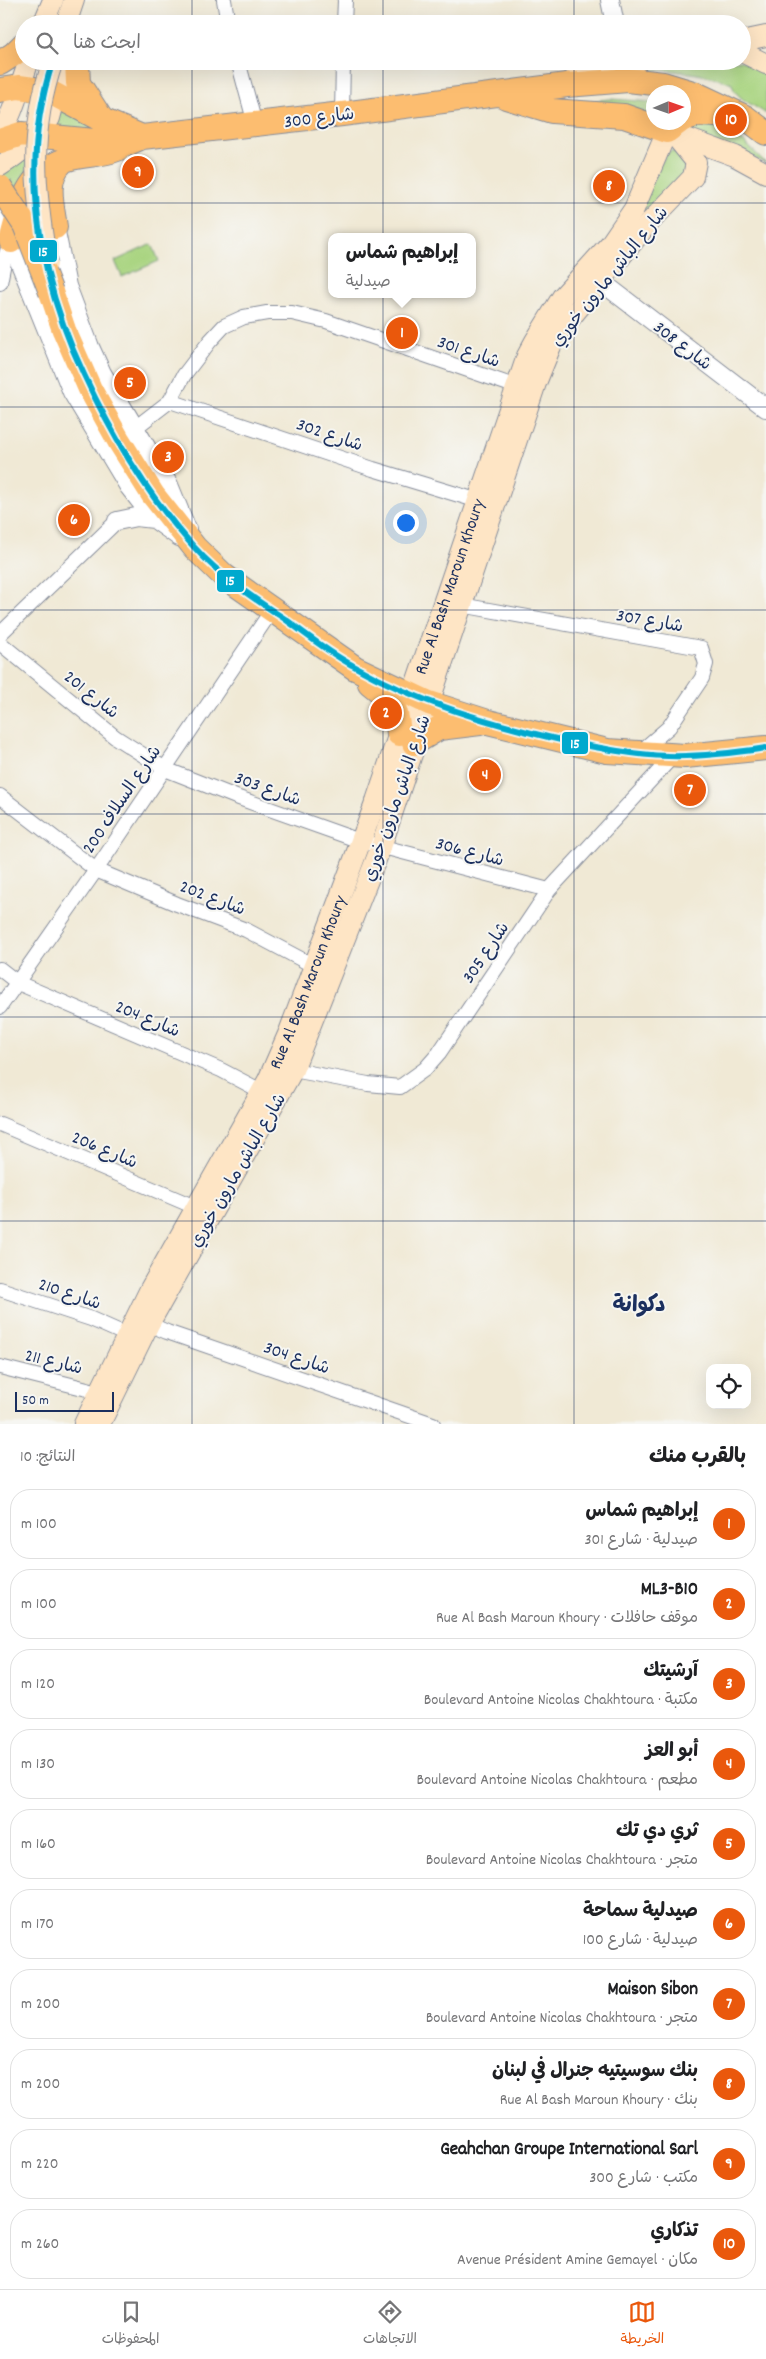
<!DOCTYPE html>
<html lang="ar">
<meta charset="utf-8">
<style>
body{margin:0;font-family:Dekko,"Playpen Sans Arabic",sans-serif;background:#f6f6f6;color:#202124;direction:rtl}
.controls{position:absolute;right:15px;bottom:15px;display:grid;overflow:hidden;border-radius:10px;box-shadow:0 5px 20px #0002}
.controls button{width:45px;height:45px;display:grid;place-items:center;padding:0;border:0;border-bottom:1px solid #e0e0e0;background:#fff;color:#202124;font:25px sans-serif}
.compass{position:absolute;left:646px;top:85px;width:45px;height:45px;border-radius:50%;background:#fff;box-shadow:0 5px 20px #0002;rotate:88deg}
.scale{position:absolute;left:15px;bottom:12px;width:99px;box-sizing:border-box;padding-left:5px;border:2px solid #1b2f5e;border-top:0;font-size:14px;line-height:18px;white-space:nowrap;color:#1b2f5e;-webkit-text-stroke:4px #f6f6f2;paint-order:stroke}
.you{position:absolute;left:405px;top:522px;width:18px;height:18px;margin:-12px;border:4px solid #fff;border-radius:50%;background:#1a73e8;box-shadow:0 0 0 8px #1a73e833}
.badge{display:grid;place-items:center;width:32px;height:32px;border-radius:50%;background:#ea580c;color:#fff;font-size:16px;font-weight:700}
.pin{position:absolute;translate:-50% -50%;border:2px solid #fff;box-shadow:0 1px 5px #0006}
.popup{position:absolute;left:328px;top:233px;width:148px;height:65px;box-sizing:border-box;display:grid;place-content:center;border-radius:10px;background:#fff;filter:drop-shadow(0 1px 4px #0005);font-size:16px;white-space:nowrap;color:#757577}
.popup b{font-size:19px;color:#202124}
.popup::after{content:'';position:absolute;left:50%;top:100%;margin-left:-10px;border:10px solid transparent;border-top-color:#fff}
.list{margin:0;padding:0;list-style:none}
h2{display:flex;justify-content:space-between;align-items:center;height:65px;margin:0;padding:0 20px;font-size:21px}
h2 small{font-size:16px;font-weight:400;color:#757577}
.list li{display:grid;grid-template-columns:32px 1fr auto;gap:15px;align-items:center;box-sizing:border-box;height:70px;margin:0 10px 10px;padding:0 10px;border:1px solid #e0e0e0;border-radius:20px}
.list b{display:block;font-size:19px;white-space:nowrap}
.list p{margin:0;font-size:16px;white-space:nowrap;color:#757577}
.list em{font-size:16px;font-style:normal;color:#757577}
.icon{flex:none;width:28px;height:28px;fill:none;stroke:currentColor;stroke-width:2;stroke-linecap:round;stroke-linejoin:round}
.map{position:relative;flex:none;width:766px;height:1424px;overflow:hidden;direction:ltr}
.search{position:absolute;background:#fff;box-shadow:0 5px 20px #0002;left:15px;right:15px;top:15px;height:55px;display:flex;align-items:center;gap:12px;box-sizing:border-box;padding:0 18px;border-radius:28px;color:#757577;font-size:19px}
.sheet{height:865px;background:#fff}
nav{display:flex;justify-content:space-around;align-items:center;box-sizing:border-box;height:70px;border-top:1px solid #e0e0e0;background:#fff;font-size:14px;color:#757577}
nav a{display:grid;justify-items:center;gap:2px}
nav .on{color:#ea580c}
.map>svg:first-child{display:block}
.green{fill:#a9d480;stroke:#62826f}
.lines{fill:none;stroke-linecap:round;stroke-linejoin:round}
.minor-casing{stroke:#868c9a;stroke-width:16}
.tertiary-casing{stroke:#868c9a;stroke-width:20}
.secondary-casing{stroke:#868c9a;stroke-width:22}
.trunk-casing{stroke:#868c9a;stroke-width:26}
.minor{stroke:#fff;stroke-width:14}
.tertiary{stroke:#fff;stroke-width:18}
.secondary{stroke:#fee5c5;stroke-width:20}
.trunk{stroke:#fcbd6f;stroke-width:24}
.secondary-bridge-casing{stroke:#868c9a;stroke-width:22;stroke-linecap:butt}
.trunk-bridge-casing{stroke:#868c9a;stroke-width:26;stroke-linecap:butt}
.secondary-bridge{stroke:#fee5c5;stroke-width:20}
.trunk-bridge{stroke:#fcbd6f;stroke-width:24}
.bus-1-casing{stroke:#f6f6f2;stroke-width:10}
.bus-1{stroke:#00a9ce;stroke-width:6}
.grid{fill:none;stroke:#1b2f5e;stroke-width:1;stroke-opacity:0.55}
.labels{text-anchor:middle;stroke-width:4;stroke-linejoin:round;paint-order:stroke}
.street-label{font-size:18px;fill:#1b2f5e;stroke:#f6f6f2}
.district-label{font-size:22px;font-weight:bold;fill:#1b2f5e;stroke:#f6f6f2}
.line-badge{stroke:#f6f6f2;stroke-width:2}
.badge-label{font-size:14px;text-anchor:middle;font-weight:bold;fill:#fff}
</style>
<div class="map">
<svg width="766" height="1424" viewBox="0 0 766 1424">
<rect width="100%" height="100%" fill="#f6f6f2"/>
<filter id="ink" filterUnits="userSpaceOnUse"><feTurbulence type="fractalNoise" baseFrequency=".02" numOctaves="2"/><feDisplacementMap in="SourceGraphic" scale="10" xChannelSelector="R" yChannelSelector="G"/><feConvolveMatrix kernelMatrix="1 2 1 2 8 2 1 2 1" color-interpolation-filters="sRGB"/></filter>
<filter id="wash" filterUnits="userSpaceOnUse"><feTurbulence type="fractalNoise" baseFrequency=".0096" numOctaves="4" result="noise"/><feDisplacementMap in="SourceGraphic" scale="20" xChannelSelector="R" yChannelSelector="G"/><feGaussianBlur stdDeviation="1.12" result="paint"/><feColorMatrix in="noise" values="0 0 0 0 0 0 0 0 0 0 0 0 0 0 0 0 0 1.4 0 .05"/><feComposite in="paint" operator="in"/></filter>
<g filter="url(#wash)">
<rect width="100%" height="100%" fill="#f0e9d5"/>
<!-- green -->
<path class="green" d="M689,61H742L766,72V114C755,105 735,99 732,84C699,70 662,70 626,69Z
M610,99L653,102V118L556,105Z
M62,106L99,132L55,129Z
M717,123L745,143L766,163L675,127Z
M27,151V176L19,189L8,191L0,182V171Z
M672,151L684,154L687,173L656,200L608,252L667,153Z
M152,244L159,261L122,277L115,261Z"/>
</g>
<g filter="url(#ink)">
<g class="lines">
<!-- minor casing -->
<g class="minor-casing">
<path id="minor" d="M224,0L228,24
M344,24L345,0
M238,61L255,124
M342,114L343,61
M0,283L5,257L11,241
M170,401L373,469L479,501
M135,428L170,401L184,375L210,341L224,326L244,317L267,313H292L326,321L517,387
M461,605L701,648L706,664L702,678L669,727L639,753
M0,634L117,521
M0,643L115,737L165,769L236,797L360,841L549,890
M0,796L96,870L177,904L246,930L314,966
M0,969L18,983L221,1070L261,1091
M0,1007L96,870L272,610
M293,1070L368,1084L400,1087L425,1069L439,1053L549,890L673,756
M0,1124L195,1207
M0,1289L91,1319L127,1335
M149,1324L167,1332L433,1424
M0,1367L99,1392"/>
</g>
<!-- tertiary casing -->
<g class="tertiary-casing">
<path id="tertiary" d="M610,0L615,24
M51,216L55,227L67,286L90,347L102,373L169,485L187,529
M0,219L4,224L72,392L129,487L154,519L179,537
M590,273L766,408
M117,521L136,517L154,519"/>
</g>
<!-- secondary casing -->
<g class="secondary-casing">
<g id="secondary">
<path d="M43,24L53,0"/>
<path d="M66,24L74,0"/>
<path d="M742,41L766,36"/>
<path d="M742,52L766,64"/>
<path d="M568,84L581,74L638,61"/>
<path d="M0,134C15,111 19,87 29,61"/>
<path d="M0,166C18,155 40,137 50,118L65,61"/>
<path id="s1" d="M84,1424L150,1289L268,1080L289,1032L376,801L527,356L535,341L562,297L610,244L634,209L667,131L735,156L766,173"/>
<path d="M100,1424L149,1324L293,1070L381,847L536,383L551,346L559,332L646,226L693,177L696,162L675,136"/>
</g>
</g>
<!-- trunk casing -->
<g class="trunk-casing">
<path id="trunk" d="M77,61L78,83L100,117
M0,63L14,54L24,44
M0,90L19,87L48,91L102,120L142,137
M506,97L552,111L624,116L667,131L679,122
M684,119L698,114L733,116
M0,141L21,134L126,144L142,137L342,114L567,85L628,80L663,84L696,94L745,117L766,133
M55,227C52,206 44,178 62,162
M11,241C22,202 27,171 71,158C86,154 102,155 117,149
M51,292L64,330L90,389L119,441L153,495L195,548L224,576L355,668L429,703L488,722L607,751L685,756L766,748
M370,683C394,703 396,702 399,734
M414,743L439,728L480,723"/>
</g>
<!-- minor -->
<use href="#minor" class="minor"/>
<!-- tertiary -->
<use href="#tertiary" class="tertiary"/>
<!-- secondary -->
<use href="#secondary" class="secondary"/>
<!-- trunk -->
<use href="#trunk" class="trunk"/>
<!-- secondary-bridge casing -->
<g class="secondary-bridge-casing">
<path id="secondary-bridge" d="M47,264C35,191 28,133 53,61"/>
</g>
<!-- trunk-bridge casing -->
<g class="trunk-bridge-casing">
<path id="trunk-bridge" d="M0,187L25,225L51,292"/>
</g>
<!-- secondary-bridge -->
<use href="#secondary-bridge" class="secondary-bridge"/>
<!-- trunk-bridge -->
<use href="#trunk-bridge" class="trunk-bridge"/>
<!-- bus-1 casing -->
<g class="bus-1-casing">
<path id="bus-1" d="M53,61C21,157 35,258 73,350C103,420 143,491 194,547C220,576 253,598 285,619C307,635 328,652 352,665C418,703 491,724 565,741C599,748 633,755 668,756C701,757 733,753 766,748"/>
</g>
<!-- bus-1 -->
<use href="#bus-1" class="bus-1"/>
</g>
</g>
<!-- grid -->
<path class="grid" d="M192,0V24M383,0V24M574,0V24M192,61V1424M383,61V1424M574,61V1424M0,203H766M0,407H766M0,610H766M0,814H766M0,1017H766M0,1221H766"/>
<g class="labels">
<!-- street labels -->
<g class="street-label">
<text transform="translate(319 117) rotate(-7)" y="6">شارع 300</text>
<text transform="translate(609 276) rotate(-51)" y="6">شارع الباش مارون خوري</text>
<text transform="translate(683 345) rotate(38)" y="6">شارع 308</text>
<text transform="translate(469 351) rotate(19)" y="6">شارع 301</text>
<text transform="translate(330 434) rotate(19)" y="6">شارع 302</text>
<text dy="6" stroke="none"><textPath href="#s1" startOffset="916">Rue Al Bash Maroun Khoury</textPath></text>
<text transform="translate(650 620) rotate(10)" y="6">شارع 307</text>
<text transform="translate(92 694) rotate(39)" y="6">شارع 201</text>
<text transform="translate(268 788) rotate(20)" y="6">شارع 303</text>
<text transform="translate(396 798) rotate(-71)" y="6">شارع الباش مارون خوري</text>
<text transform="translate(121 799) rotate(-56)" y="6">200 شارع السلاف</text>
<text transform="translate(470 851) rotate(15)" y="6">شارع 306</text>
<text transform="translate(213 897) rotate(21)" y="6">شارع 202</text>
<text transform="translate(485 952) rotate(-56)" y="6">شارع 305</text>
<text dy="6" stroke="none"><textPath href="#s1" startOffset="496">Rue Al Bash Maroun Khoury</textPath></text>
<text transform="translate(148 1018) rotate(23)" y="6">شارع 204</text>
<text transform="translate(105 1149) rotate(23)" y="6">شارع 206</text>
<text transform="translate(237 1170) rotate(-60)" y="6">شارع الباش مارون خوري</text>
<text transform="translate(70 1293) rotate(19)" y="6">شارع 210</text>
<text transform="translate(297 1357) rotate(19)" y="6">شارع 304</text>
<text transform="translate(54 1361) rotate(14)" y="6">شارع 211</text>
</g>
<!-- district labels -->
<g class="district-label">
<text x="639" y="1311">دكوانة</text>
</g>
</g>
<g class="line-badge">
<rect x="29" y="239" width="29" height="24" rx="5" fill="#00a9ce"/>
<rect x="216" y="569" width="29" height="24" rx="5" fill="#00a9ce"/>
<rect x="561" y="731" width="28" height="24" rx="5" fill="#00a9ce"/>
</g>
<g class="badge-label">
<text x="43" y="256">15</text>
<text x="230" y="585">15</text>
<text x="575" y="748">15</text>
</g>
</svg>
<div class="controls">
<button><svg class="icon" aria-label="locate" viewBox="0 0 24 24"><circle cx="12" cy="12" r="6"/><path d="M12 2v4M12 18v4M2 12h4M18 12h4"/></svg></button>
</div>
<svg class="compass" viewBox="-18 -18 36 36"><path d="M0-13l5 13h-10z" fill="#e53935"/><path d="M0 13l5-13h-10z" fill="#757577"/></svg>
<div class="scale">50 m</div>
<div class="you"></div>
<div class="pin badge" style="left:402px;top:333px">1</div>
<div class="popup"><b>إبراهيم شماس</b>صيدلية</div>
<div class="pin badge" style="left:386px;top:713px">2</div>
<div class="pin badge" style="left:168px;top:457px">3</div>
<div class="pin badge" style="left:485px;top:775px">4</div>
<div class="pin badge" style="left:130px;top:383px">5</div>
<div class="pin badge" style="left:74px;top:520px">6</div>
<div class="pin badge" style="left:690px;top:790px">7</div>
<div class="pin badge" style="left:609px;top:186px">8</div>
<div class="pin badge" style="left:138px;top:172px">9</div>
<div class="pin badge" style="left:731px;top:120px">10</div>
<div class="search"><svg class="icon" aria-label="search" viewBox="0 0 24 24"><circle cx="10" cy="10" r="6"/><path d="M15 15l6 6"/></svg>ابحث هنا</div>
</div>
<section class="sheet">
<h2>بالقرب منك<small>النتائج: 10</small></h2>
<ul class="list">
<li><span class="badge">1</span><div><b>إبراهيم شماس</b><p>صيدلية · شارع 301</p></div><em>100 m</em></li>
<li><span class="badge">2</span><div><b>ML3-B10</b><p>موقف حافلات · Rue Al Bash Maroun Khoury</p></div><em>100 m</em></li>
<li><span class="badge">3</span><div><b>آرشيتك</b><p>مكتبة · Boulevard Antoine Nicolas Chakhtoura</p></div><em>120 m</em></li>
<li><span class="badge">4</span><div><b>أبو العز</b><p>مطعم · Boulevard Antoine Nicolas Chakhtoura</p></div><em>130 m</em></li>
<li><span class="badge">5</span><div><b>ثري دي تك</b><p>متجر · Boulevard Antoine Nicolas Chakhtoura</p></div><em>160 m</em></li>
<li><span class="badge">6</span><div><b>صيدلية سماحة</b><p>صيدلية · شارع 100</p></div><em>170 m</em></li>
<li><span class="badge">7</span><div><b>Maison Sibon</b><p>متجر · Boulevard Antoine Nicolas Chakhtoura</p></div><em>200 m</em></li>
<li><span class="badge">8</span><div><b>بنك سوسيتيه جنرال في لبنان</b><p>بنك · Rue Al Bash Maroun Khoury</p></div><em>200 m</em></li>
<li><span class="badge">9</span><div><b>Geahchan Groupe International Sarl</b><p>مكتب · شارع 300</p></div><em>220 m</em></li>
<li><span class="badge">10</span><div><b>تذكاري</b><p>مكان · Avenue Président Amine Gemayel</p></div><em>260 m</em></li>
</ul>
</section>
<nav>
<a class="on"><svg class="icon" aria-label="map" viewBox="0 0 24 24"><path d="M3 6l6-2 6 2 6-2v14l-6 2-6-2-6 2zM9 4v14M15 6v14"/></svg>الخريطة</a>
<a><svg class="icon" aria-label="directions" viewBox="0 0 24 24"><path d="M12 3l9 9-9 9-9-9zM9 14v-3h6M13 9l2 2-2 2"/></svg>الاتجاهات</a>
<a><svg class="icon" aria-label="saved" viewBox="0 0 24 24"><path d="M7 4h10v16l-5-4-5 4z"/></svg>المحفوظات</a>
</nav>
